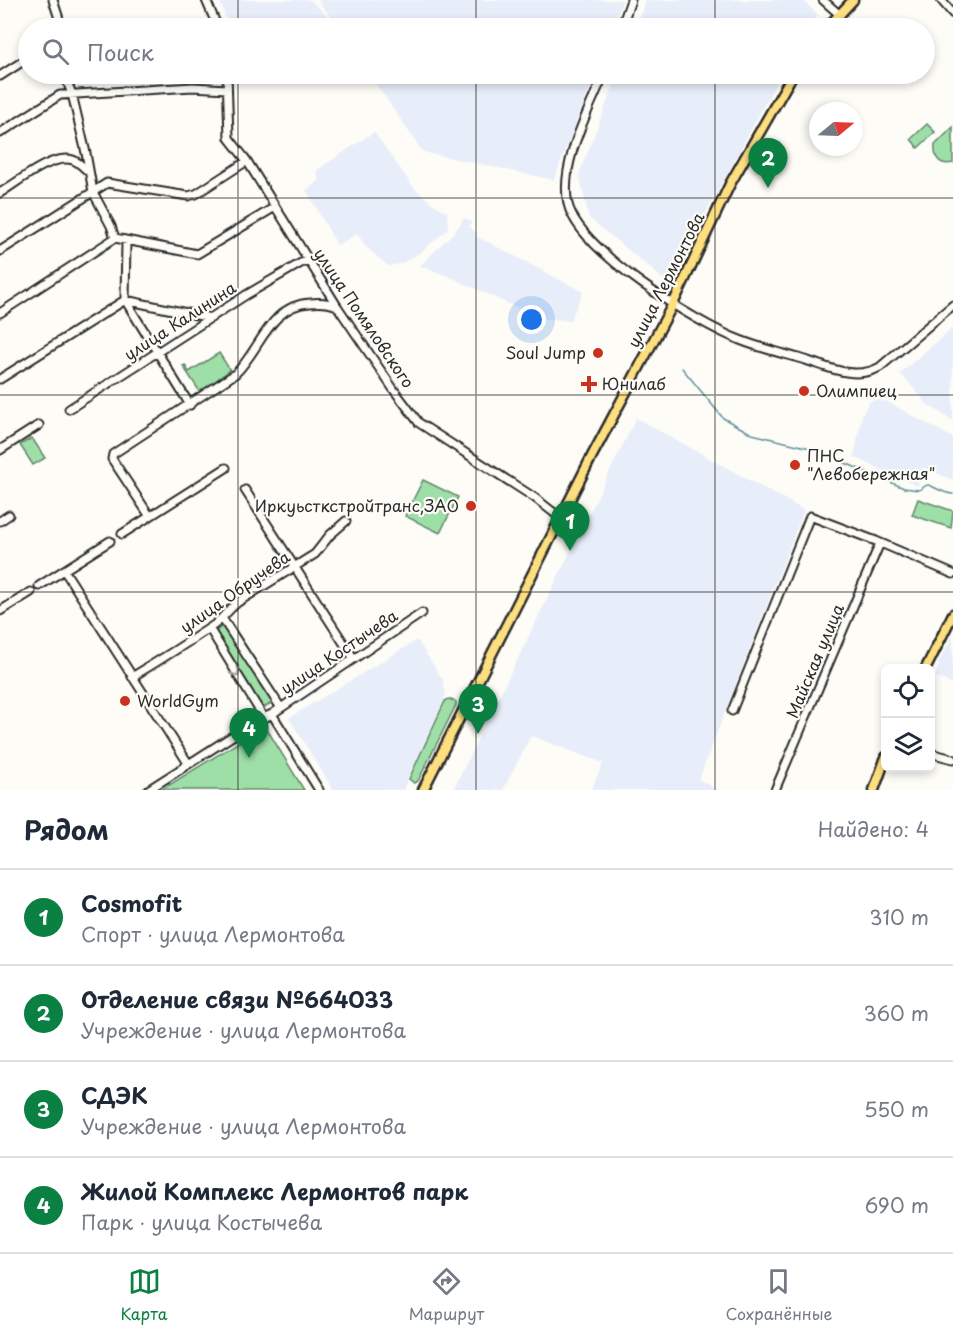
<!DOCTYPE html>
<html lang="ru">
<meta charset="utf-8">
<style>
body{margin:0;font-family:"Playpen Sans",sans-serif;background:#f2f2f3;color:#1f2937}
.controls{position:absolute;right:18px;bottom:18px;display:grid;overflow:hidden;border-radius:9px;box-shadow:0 3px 9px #0003}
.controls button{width:54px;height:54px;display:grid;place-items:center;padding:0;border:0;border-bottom:2px solid #e0e1e3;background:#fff;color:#1f2937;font:30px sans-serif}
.compass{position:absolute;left:809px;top:102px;width:54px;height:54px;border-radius:50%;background:#fff;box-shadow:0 3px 9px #0003;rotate:71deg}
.you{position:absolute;left:532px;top:320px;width:21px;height:21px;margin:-15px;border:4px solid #fff;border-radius:50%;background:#1a73e8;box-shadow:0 0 0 9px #1a73e833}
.badge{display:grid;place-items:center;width:39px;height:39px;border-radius:50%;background:#0b8043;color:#fff;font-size:20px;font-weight:700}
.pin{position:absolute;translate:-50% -50px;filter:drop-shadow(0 2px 3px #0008)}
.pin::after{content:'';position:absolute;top:32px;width:21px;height:18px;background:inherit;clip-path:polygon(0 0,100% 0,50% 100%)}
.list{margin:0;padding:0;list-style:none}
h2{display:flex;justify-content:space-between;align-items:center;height:78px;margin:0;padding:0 24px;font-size:26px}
h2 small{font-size:20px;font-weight:400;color:#747a83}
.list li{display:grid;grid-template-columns:39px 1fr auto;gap:18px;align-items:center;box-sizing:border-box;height:96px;padding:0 24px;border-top:2px solid #e0e1e3}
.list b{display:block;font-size:22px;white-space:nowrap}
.list p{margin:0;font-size:20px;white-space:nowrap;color:#747a83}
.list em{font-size:20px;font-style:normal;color:#747a83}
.icon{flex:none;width:33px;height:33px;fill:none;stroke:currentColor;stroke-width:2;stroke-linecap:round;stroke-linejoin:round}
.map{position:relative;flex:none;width:953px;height:790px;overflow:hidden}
.search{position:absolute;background:#fff;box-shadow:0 3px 9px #0003;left:18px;right:18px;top:18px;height:66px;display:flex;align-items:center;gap:15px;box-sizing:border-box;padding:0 21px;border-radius:33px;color:#747a83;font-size:22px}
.sheet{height:462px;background:#fff}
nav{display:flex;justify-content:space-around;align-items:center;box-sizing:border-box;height:84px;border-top:2px solid #e0e1e3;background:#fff;font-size:16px;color:#747a83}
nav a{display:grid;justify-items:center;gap:3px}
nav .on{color:#0b8043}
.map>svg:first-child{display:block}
.built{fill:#e8eef9}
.green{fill:#9edfa8;stroke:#64856a;stroke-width:1.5}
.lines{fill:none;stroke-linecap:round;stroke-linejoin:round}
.stream{stroke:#609098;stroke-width:1.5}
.minor-casing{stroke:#2b2b2b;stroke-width:11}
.major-casing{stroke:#2b2b2b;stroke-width:13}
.minor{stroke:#fdfcf7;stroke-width:7}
.major{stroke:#fddf80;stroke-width:8}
.oneway{stroke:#9e9e9b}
.grid{fill:none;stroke:#2b2b2b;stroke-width:1.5;stroke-opacity:0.55}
.poi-dot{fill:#c8321e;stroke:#fdfcf7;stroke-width:2}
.labels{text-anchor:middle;stroke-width:4.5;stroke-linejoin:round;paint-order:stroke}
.street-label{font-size:16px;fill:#2b2b2b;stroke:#fdfcf7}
.poi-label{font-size:16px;fill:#2b2b2b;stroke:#fdfcf7;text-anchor:start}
</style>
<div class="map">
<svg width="953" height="790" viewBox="0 0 953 790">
<rect width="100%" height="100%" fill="#fdfcf7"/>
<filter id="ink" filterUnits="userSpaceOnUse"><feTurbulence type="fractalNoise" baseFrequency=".0167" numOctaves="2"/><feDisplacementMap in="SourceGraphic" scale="12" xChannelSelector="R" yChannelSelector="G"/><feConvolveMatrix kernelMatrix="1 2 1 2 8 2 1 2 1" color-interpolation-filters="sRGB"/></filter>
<g filter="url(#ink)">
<!-- built -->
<path class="built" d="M219,0H310L327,15L322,28H230Z
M318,0H623L612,28H338Z
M646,0H803L818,15L808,28H635Z
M369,74H595L554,180L423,152Z
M618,74H781L668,283L589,218L579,174Z
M374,132L414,188L433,204L447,212L448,229L421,252L400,264L388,266L367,248L357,234L337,245L306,190L319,181L317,170Z
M464,218L472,222L469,227L477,233L476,236L583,292L570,321L554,319H541L448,276L420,266L455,231Z
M953,328V421L927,404L900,373Z
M874,400L886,401L953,438V480L923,468L920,474L922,477L917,486L854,457L862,415L869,402Z
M636,418L804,510L699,779L717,790H591L603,763L531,736L503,790H453Z
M953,635V685L935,676L939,665L938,663Z
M417,640L443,680L446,695L403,790H332L329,783L289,718Z"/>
<!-- green -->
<path class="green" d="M927,124L935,132L918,148L911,139Z
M953,127V163C939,166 934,158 935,145Z
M219,353L230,370L200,392L183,366L185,365L189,372Z
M32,438L45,458L33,465L20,445Z
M423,480L458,497L440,533L405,516Z
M918,499L953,511L951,528L912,515Z
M230,621L279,698L259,711L209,636Z
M448,699L456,702V705L418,781L414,783L409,779L445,701Z
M265,726L304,790H161Z"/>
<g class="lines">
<!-- stream -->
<path class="stream" d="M682,368L723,418L752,434L810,448L904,488L919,490C922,489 925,485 928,485C932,485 943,494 953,494"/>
<!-- minor casing -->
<g class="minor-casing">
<path id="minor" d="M53,0L62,28
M206,0L218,28
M823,0L840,15
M941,0L953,14
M621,28L631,0
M64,74L72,94L86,153L93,192L111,226L115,238
M227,74L229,138L247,161L337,306L394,390L419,423L535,498L562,519
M604,74C589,110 559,164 568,204C579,251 696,323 740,340C760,348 781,353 802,359C828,367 855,381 880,367L953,305
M0,76L28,58
M0,133L60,95L193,87L227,89
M0,193C18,182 52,153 73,160C79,162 84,168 89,172
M126,242L125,300L190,405
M0,251L107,183L188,196L196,194L247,161
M0,313L115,238L197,254L275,207
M0,379L125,300L211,318
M69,409L246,295L301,263L310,261
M0,450L39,425
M245,490L354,659
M149,515L112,459L113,454L235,374C260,351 269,305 310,303C320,302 328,302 337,306
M0,521L9,515
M122,534L226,468
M64,570L188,763
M39,586L110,541
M0,611L31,592
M222,618L281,708
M209,628L264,718
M132,677C160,660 187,643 214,625C223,618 229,609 238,602L315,554L330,535L346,521
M732,711L810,516L876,541L953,574
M272,714L319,790
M930,753L953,759
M148,790L248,726L272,714L422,613
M775,790L880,543"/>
</g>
<!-- major casing -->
<g class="major-casing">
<path id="major" d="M827,28L853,0
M926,668L953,614
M423,790L593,454L673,304L730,184L793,74
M874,790L886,757"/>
</g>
<!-- minor -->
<use href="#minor" class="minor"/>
<!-- major -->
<use href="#major" class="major"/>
</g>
<!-- one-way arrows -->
<defs><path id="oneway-chevron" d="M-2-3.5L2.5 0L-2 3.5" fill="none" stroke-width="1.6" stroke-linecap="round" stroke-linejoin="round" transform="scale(1.5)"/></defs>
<use class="oneway" href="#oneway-chevron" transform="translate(236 673) rotate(58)"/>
</g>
<!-- grid -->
<path class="grid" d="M238,0V28M476,0V28M715,0V28M238,74V790M476,74V790M715,74V790M0,198H953M0,395H953M0,592H953"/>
<!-- markers -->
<g class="poi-dot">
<circle cx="598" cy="353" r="6"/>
<path d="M586 375h6v6h6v6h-6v6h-6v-6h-6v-6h6z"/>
<circle cx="804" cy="391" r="6"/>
<circle cx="795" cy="465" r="6"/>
<circle cx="471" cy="506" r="6"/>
<circle cx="125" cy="701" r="6"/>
</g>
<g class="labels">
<!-- street labels -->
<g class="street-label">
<text transform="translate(666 280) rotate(-63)" y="6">улица Лермонтова</text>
<text transform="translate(364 318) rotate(56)" y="6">улица Помяловского</text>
<text transform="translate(180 321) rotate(-33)" y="6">улица Калинина</text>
<text transform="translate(235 592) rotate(-35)" y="6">улица Обручева</text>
<text transform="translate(339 652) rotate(-34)" y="6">улица Костычева</text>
<text transform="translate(815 661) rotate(-67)" y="6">Майская улица</text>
</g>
<!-- poi labels -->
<g class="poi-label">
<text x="586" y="359" text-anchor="end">Soul Jump</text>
<text x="602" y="390">Юнилаб</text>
<text x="816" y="397">Олимпиец</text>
<text x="807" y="462">ПНС<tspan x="807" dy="18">"Левобережная"</tspan></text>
<text x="459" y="512" text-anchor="end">Иркуьсткстройтранс,ЗАО</text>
<text x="137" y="707">WorldGym</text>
</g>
</g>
</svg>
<div class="controls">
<button><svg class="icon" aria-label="locate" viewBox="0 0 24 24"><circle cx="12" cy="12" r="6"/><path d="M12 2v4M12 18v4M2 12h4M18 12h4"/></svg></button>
<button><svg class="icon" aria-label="layers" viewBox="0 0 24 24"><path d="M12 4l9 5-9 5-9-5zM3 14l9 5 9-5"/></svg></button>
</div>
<svg class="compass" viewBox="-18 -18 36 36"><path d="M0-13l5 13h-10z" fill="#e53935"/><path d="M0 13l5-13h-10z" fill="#747a83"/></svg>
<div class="you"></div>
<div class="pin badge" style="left:570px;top:551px">1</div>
<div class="pin badge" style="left:768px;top:188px">2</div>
<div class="pin badge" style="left:478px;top:734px">3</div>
<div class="pin badge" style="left:249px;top:758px">4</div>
<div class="search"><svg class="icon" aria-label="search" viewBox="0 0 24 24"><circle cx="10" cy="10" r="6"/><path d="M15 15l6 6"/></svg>Поиск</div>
</div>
<section class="sheet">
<h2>Рядом<small>Найдено: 4</small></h2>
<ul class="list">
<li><span class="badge">1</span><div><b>Cosmofit</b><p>Спорт · улица Лермонтова</p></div><em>310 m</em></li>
<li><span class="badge">2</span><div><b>Отделение связи №664033</b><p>Учреждение · улица Лермонтова</p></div><em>360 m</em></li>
<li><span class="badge">3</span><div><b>СДЭК</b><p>Учреждение · улица Лермонтова</p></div><em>550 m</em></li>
<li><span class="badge">4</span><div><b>Жилой Комплекс Лермонтов парк</b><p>Парк · улица Костычева</p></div><em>690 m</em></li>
</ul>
</section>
<nav>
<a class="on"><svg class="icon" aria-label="map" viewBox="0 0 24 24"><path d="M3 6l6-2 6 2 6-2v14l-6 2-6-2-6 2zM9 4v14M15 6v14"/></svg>Карта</a>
<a><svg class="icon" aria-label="directions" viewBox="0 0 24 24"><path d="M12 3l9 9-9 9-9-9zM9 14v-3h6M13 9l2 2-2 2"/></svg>Маршрут</a>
<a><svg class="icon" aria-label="saved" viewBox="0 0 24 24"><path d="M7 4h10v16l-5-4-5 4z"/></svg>Сохранённые</a>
</nav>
